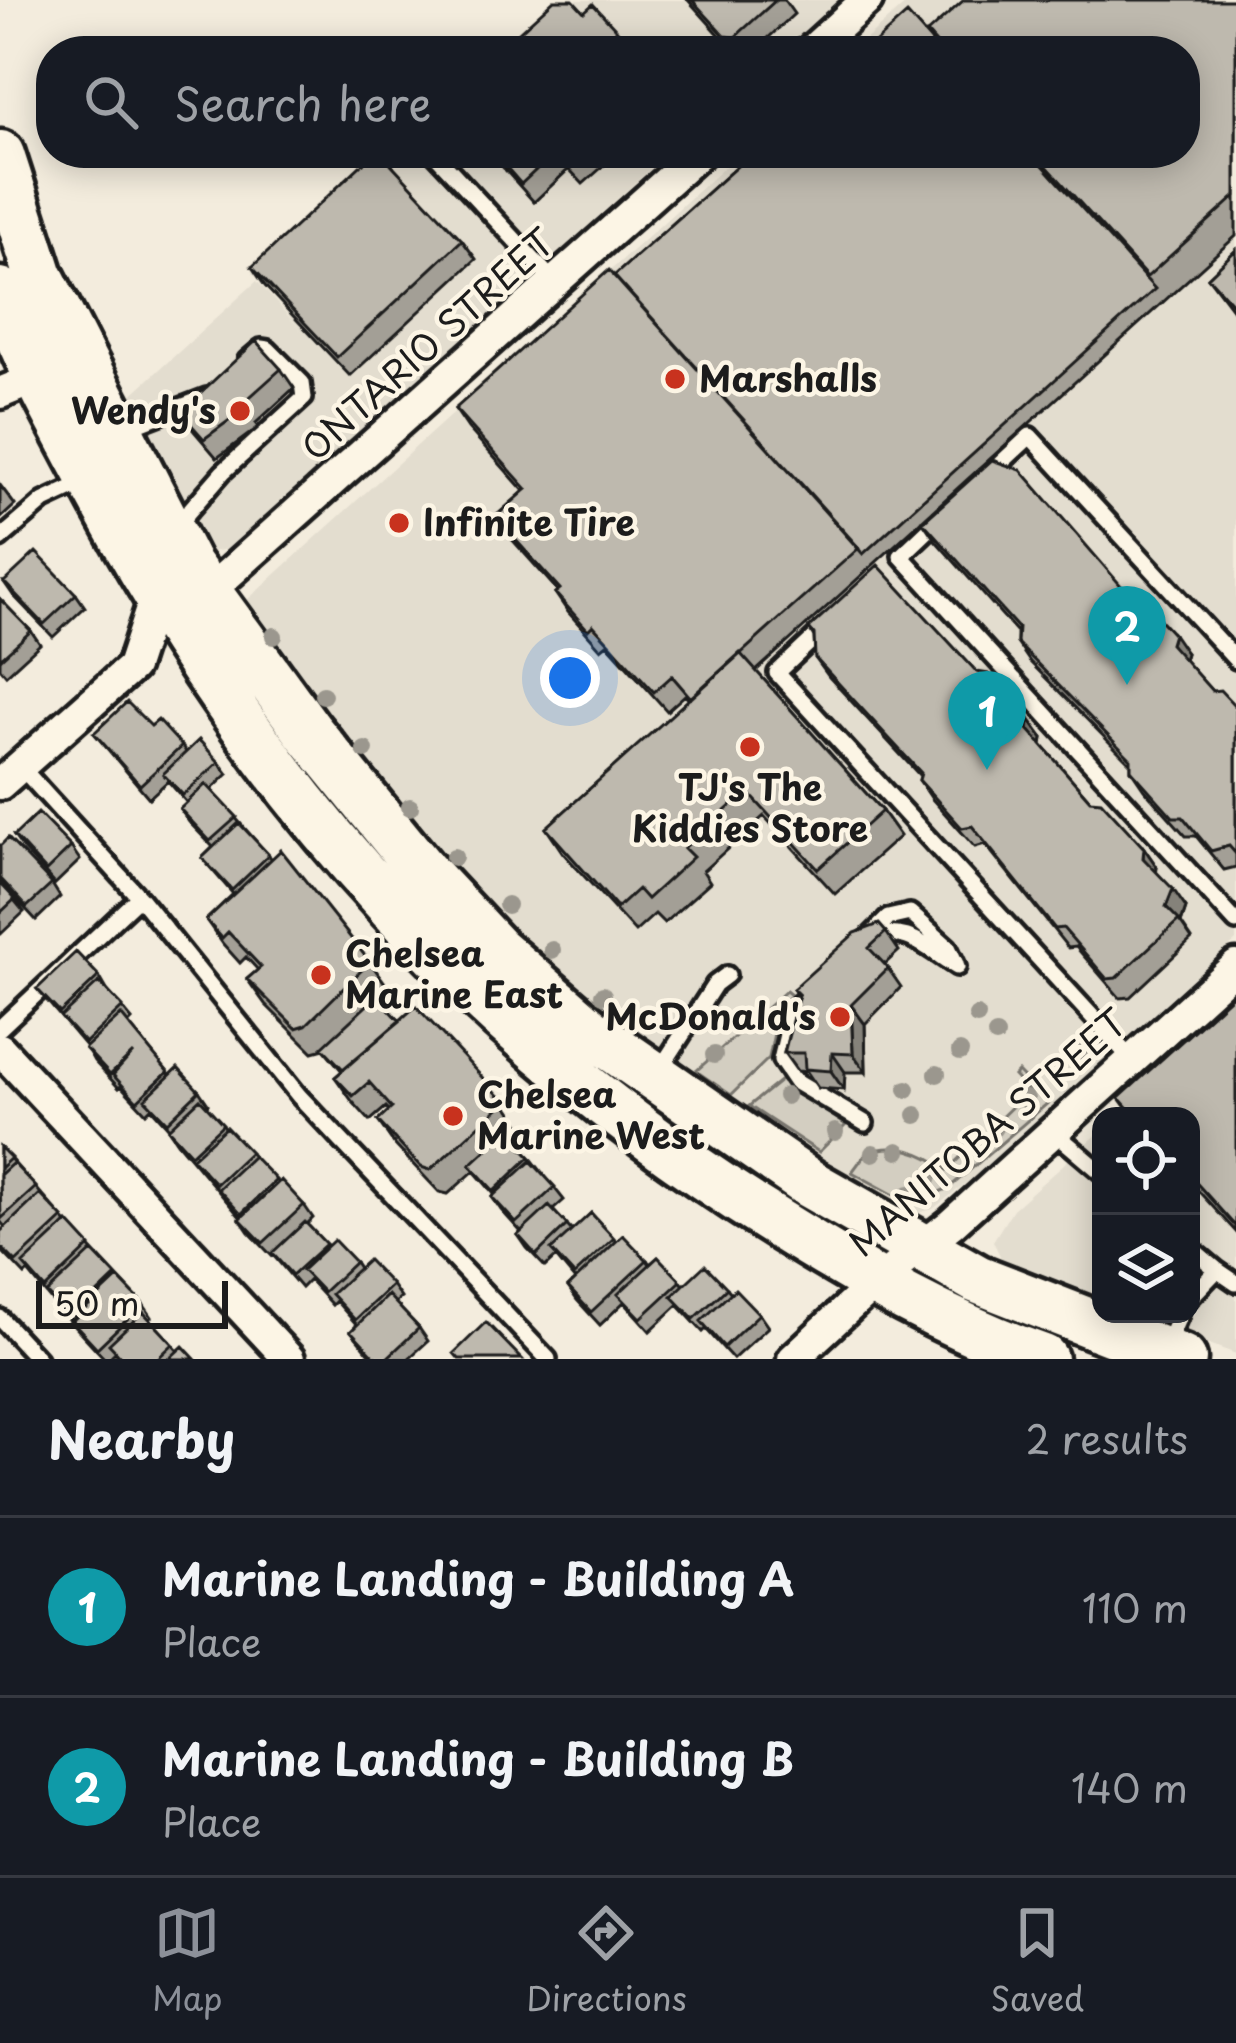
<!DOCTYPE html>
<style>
body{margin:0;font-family:"Playpen Sans",sans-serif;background:#242831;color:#f1f3f6}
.controls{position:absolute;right:36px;bottom:36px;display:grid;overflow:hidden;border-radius:24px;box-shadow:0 6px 30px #0003}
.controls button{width:108px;height:108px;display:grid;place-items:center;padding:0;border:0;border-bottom:3px solid #363941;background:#171b24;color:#f1f3f6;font:60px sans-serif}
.scale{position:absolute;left:36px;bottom:30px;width:192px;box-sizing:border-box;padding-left:12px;border:6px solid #1c1c1c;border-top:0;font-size:33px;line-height:42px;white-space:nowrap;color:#1c1c1c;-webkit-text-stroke:9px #fcf5e5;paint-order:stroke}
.you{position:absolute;left:570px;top:678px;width:42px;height:42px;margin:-30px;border:9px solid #fff;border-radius:50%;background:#1a73e8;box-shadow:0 0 0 18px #1a73e833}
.badge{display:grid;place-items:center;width:78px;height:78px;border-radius:50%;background:#8c9099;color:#fff;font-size:39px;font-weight:700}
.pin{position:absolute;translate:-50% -99px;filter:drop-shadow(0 3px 6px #0008)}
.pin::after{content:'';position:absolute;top:63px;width:42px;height:36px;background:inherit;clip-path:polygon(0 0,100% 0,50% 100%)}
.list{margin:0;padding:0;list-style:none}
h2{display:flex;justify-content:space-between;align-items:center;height:156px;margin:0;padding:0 48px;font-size:51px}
h2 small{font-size:39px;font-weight:400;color:#9ea1a6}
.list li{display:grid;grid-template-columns:78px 1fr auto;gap:36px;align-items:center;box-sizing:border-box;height:180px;padding:0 48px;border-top:3px solid #363941}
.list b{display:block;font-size:45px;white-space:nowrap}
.list p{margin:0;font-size:39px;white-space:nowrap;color:#9ea1a6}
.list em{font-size:39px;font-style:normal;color:#9ea1a6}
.icon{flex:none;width:66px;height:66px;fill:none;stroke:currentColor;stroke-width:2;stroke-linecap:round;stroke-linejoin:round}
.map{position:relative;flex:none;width:1236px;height:1359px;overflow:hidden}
.search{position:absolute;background:#171b24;box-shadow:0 6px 30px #0003;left:36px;right:36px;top:36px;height:132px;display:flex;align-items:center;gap:30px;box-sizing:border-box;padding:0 42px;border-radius:48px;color:#9ea1a6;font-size:45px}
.sheet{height:516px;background:#171b24}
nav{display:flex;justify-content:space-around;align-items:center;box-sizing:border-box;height:168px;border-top:3px solid #363941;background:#171b24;font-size:33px;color:#9ea1a6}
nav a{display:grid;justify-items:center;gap:6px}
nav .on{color:#8c9099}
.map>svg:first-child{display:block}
.built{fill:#e3ddcf}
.green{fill:#d3cec1;stroke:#78756e;stroke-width:3}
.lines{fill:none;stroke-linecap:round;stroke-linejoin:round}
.lane-casing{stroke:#1c1c1c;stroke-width:24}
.street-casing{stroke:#1c1c1c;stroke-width:39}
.primary-casing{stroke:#1c1c1c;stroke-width:57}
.lane{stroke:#fcf5e5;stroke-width:15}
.street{stroke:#fcf5e5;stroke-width:30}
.primary{stroke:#fcf5e5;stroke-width:48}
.tree{fill:#9b978e}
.wall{fill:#a39f96;stroke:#1c1c1c;stroke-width:3}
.shaded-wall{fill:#85827a;stroke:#1c1c1c;stroke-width:3}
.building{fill:#beb9ae;stroke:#1c1c1c;stroke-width:3}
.poi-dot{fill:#c8321e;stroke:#fcf5e5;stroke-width:4.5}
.labels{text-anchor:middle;stroke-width:9;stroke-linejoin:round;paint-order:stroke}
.street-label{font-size:36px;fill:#1c1c1c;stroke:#fcf5e5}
.poi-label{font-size:36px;font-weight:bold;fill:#1c1c1c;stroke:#fcf5e5;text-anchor:start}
</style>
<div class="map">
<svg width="1236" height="1359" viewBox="0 0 1236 1359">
<rect width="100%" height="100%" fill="#f3ecdd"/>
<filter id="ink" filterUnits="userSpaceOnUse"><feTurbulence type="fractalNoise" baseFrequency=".00833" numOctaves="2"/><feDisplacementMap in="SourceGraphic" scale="24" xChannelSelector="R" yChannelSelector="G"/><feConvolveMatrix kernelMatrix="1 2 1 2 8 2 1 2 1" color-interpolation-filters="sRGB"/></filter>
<g filter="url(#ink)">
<!-- built -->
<path class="built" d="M554,0H838L782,51H497Z
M910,0H1236V941L985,1168L933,1209L905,1216L644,1048L521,943L434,854L247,614L246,601L740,153H1185V51H853Z
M384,153H668L233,548L211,552L127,399L257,281L301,330L252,272Z
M1236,1012V1354L1129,1314H1191V1116H1118Z
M1101,1131V1303L1003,1262L993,1241L1013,1209Z"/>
<!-- green -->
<path class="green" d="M786,991L791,995L778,1013L769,1058L731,1095L696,1071Z
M1018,1072L1048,1103L949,1188L911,1204L852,1172L866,1153C895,1141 925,1152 947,1170L1028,1091L1014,1076Z
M781,1080L846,1125L819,1152L749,1106Z"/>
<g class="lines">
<!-- lane casing -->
<g class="lane-casing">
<path id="lane" d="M434,153L556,284
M124,429L207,397
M986,477L1030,436L1236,660
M942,517L901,556L1236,922
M177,525L223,472L304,398L302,383L268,349L261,348L247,360
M0,539L44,501L89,480
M829,624L777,673L1132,1060
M20,766L139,897L299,1096L548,1359
M869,937L888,918L910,913L948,947L956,964
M867,939C908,925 923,946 957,967
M806,997L793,1009L781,1060L796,1082L865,1123
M0,1028L139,897
M659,1071L715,984L727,975
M1054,1132L1101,1172
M1191,1248L1217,1270
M1191,1297L1217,1270L1236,1283
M0,1318L38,1359
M1167,1344L1180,1314"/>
</g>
<!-- street casing -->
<g class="street-casing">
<path id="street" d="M811,51L867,0
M0,393L37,378
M0,784L132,667L156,594L207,593L699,153
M0,1049L289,1359
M793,1359L876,1282L951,1224L1236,966"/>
</g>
<!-- primary casing -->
<g class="primary-casing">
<path id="primary" d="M0,155L39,276L187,565L308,731L423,872L496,950L592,1033L810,1184L977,1279L1182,1359
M0,292C30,365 67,433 105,503C269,804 485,1042 777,1223C862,1276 949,1326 1043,1359"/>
</g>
<!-- lane -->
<use href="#lane" class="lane"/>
<!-- street -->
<use href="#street" class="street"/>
<!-- primary -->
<use href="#primary" class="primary"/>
</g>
<!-- trees -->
<g class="tree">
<circle cx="274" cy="636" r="9"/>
<circle cx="323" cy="695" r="9"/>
<circle cx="365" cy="750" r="9"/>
<circle cx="410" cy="807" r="9"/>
<circle cx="454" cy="857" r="9"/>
<circle cx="507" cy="905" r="9"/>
<circle cx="552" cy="950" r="9"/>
<circle cx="603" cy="995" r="9"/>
<circle cx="977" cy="1016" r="9"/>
<circle cx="996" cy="1035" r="9"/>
<circle cx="1079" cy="1051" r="9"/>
<circle cx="960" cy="1052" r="9"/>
<circle cx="714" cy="1055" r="9"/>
<circle cx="937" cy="1074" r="9"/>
<circle cx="907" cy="1089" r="9"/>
<circle cx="786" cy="1096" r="9"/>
<circle cx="1026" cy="1099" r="9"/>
<circle cx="916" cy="1115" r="9"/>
<circle cx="994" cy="1128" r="9"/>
<circle cx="835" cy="1132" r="9"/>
<circle cx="898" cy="1151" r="9"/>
<circle cx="873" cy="1153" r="9"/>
<circle cx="929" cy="1177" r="9"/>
<circle cx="909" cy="1194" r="9"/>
</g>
<!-- wall -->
<path class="wall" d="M688,0H784L794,14L754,51H734Z
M1236,0V236L756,671L882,811L900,836L835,894L764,816L703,871L710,882L664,923L655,914L635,932L563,853L546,828L689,700L685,695L667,711L607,644L601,649L568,612L555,593L558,591L509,536L495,517L524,491L468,428L455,409L614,276L752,153H1185V51H866L938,49L927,33Z
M584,12L627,41L634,51H515L508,42Z
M490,153H618L583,184L569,169L534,202Z
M462,240L476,259L350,376L265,286L252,267Z
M1236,250V314L1208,277Z
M281,369L294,388L256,423L259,427L217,458L194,431L180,412Z
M0,485L15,505L0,519Z
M923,522L1123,588L1186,653L1184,660L1212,691L1236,707V867L1224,870L1196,836H1186L1144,789L1131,770V764L1030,662L1017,643V632L936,541Z
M4,582L76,594L85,607L53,637L13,595Z
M0,599L31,631L40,644L6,675L0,668Z
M809,628L977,672L1043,738L1042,745L1090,800L1144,848L1157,867L1156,872L1186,908L1181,923L1192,939L1130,997L1120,998L1076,947L1068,948L985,844L975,847L932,799L919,780L920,776L829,677L815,658L814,637Z
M151,726L182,746L186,752L219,762L228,774L211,790L271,858L370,962L388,987L377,997L400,1021L505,1102L522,1127L511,1137L530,1157L564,1200L553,1210L572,1231L591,1213L616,1241L647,1260L650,1264L658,1257L684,1285L727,1288L731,1293L759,1314L768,1327L733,1359L706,1329L703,1332L678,1305L650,1331L624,1302L600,1325L577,1300L568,1287L575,1280L556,1257L545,1267L527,1248L518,1235L521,1232L501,1210L492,1197L495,1195L474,1171L448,1194L439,1192L395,1145L378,1121L389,1110L386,1107L370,1121L352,1101L335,1077L342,1071L324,1049L313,1052L265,1004L247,979L258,970L246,957L240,963L223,944L206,920L233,894L202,858L213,847L189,822L180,809L187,803L168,781L149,798L94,733Z
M14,836L71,847L80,860L55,884L23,849Z
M0,846L52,884L60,897L36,920L0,881Z
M0,883L24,912L1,934L0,933Z
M886,932L899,951L885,964L901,987L865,1024L866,1072H845L844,1090L818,1088L807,1072L797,1071L784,1053L798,997L793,989Z
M99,976L107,990L132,1020L128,1024L170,1075L199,1091L208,1104L206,1106L225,1127L278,1183L304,1205L313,1218L307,1224L327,1246L355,1262L359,1268L392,1285L401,1298L395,1303L419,1328L428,1341L408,1359H374L351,1331L357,1325L336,1301L332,1305L309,1280L301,1288L273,1255L272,1256L249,1232L240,1219L241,1218L177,1142L168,1129L169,1128L151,1108L146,1113L121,1086L119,1088L94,1061L86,1047L37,989Z
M1236,992V1232L1191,1183V1116H1132L1119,1098Z
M0,1147L67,1223L143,1304L152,1317L150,1319L178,1351L195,1359H120L115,1352L108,1359H105L56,1306L28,1272L25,1275L2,1251L0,1248V1232L5,1227L0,1221Z"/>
<!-- shaded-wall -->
<path class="shaded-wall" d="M1173,634L1186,653L1183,663L1170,644Z
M1029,719L1043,738L1041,748L1028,729Z
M1144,848L1157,867L1156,877L1143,858Z
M1173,889L1186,908L1181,923L1166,907Z
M851,1005L865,1024L866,1072L853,1054Z
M832,1053L845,1072L844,1090L831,1071Z"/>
<!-- building -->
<path class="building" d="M554,0H573L584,12L593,4L627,41L618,50L619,51H517L508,42Z
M692,0H776L735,37L725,36Z
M964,0H1236V196L1147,277L1035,153H1185V51H943L927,33Z
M907,14L940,51H866Z
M374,153H381L462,240L337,357L252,267Z
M494,153H554L521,184Z
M559,153H583L569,165Z
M752,153H1032L1155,289L863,554L614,276Z
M1236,250V308L1208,277Z
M609,270L859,548L691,698L672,676L654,692L593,625L588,630L555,593L560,589L495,517L527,489L455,409Z
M256,341L281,369L242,404L246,408L204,439L180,412Z
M992,460L1021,470L1123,588L1130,587L1173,634L1170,644L1212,691L1220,690L1236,707V854L1229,846L1211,851L1183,817H1173L1131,770V759L1017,643L1018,628L923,522Z
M36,552L76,594L44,624L4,582Z
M878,565L977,672L988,674L1029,719L1028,729L1090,800L1101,801L1144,848L1143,858L1173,889L1166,907L1179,920L1116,978L1107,979L1063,928L1055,929L972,826L962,828L919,780L921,773L815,658L814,634L809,628Z
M0,599L31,631L0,659Z
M740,653L882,811L818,869L747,791L684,848L693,857L647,899L638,889L617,908L546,828Z
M127,702L151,726L158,720L182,746L140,785L94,733Z
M199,740L219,762L183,795L163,774Z
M206,784L237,817L210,841L180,809Z
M38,813L71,847L46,871L14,836Z
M239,823L269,855L232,890L202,858Z
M8,838L52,884L27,907L0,878V846Z
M281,850L370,962L306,1025L296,1028L247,979L261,967L228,932L222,938L206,920Z
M0,883L15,899L0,913Z
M879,924L886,932L869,948L888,968L851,1005L853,1054L832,1053L831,1071L805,1069L804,1053H784L799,995L793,989L855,933Z
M76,952L99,976L60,1013L37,989Z
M99,982L123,1007L85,1043L61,1017Z
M1236,992V1227L1191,1177V1116H1135L1119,1098Z
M377,996L400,1021L343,1069L322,1047Z
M416,1006L505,1102L430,1170L421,1167L378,1121L392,1108L369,1082L353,1096L335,1077Z
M121,1015L168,1072L137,1101L113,1075L133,1053L110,1075L85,1048Z
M178,1068L199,1091L167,1122L145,1099Z
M200,1099L223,1124L191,1154L168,1129Z
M226,1127L250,1152L216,1184L192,1158Z
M506,1132L530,1157L494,1191L470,1165Z
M0,1147L11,1158L0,1168Z
M253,1156L276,1180L241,1214L218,1189Z
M531,1161L555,1187L516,1223L492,1197Z
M13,1163L36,1187L1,1219L0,1175Z
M281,1180L304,1205L263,1243L240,1219Z
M40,1194L63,1218L16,1262L0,1246V1232Z
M549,1206L567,1225L536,1255L518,1235Z
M591,1213L614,1238L574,1275L551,1250Z
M68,1222L90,1246L45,1289L23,1264Z
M305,1222L326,1244L292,1275L272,1253Z
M623,1235L647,1260L591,1312L568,1287Z
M334,1240L355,1262L323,1292L302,1270Z
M92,1251L116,1276L71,1319L47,1293Z
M658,1257L681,1281L641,1318L618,1294Z
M368,1260L392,1285L355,1320L331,1294Z
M705,1265L727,1288L694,1319L672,1296Z
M118,1278L143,1304L97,1348L72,1321Z
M735,1289L759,1314L724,1347L701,1321Z
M388,1295L419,1328L386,1359H377L351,1331Z
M143,1312L173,1344L157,1359H123L109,1344Z
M486,1322L522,1359H459L454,1353Z
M183,1346L195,1359H169Z"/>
</g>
<!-- markers -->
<g class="poi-dot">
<circle cx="675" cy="379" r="12"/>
<circle cx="240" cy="411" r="12"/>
<circle cx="399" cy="523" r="12"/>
<circle cx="750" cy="747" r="12"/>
<circle cx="321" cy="975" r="12"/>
<circle cx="840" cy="1017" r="12"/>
<circle cx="453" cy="1116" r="12"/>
</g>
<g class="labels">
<!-- street labels -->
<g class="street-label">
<text transform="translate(428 345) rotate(-42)" y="13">ONTARIO STREET</text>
<text transform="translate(988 1133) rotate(-41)" y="13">MANITOBA STREET</text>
</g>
<!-- poi labels -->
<g class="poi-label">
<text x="699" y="392">Marshalls</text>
<text x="216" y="424" text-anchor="end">Wendy's</text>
<text x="423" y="536">Infinite Tire</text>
<text x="750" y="801" text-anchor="middle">TJ's The<tspan x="750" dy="41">Kiddies Store</tspan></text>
<text x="345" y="967">Chelsea<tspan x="345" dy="41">Marine East</tspan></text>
<text x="816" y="1030" text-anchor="end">McDonald's</text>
<text x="477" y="1108">Chelsea<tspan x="477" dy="41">Marine West</tspan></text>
</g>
</g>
</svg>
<div class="controls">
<button><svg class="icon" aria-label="locate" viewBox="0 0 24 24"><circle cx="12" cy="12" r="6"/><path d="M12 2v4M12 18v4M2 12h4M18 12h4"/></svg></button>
<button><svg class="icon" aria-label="layers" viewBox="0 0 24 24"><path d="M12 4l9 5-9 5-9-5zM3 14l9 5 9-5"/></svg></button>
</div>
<div class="scale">50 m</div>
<div class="you"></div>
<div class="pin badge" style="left:987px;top:770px;background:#0f9aa8">1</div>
<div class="pin badge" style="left:1127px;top:685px;background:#0f9aa8">2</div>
<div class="search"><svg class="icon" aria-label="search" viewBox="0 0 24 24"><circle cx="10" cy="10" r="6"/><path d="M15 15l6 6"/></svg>Search here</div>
</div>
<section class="sheet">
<h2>Nearby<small>2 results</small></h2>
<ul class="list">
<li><span class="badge" style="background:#0f9aa8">1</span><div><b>Marine Landing - Building A</b><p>Place</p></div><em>110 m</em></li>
<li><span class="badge" style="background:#0f9aa8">2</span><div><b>Marine Landing - Building B</b><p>Place</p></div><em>140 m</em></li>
</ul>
</section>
<nav>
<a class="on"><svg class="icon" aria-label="map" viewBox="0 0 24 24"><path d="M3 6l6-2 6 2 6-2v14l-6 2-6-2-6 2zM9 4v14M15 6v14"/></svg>Map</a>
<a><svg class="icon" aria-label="directions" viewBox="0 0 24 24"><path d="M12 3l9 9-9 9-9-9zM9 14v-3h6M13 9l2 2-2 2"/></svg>Directions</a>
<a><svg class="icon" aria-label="saved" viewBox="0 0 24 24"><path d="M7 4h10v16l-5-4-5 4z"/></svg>Saved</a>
</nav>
